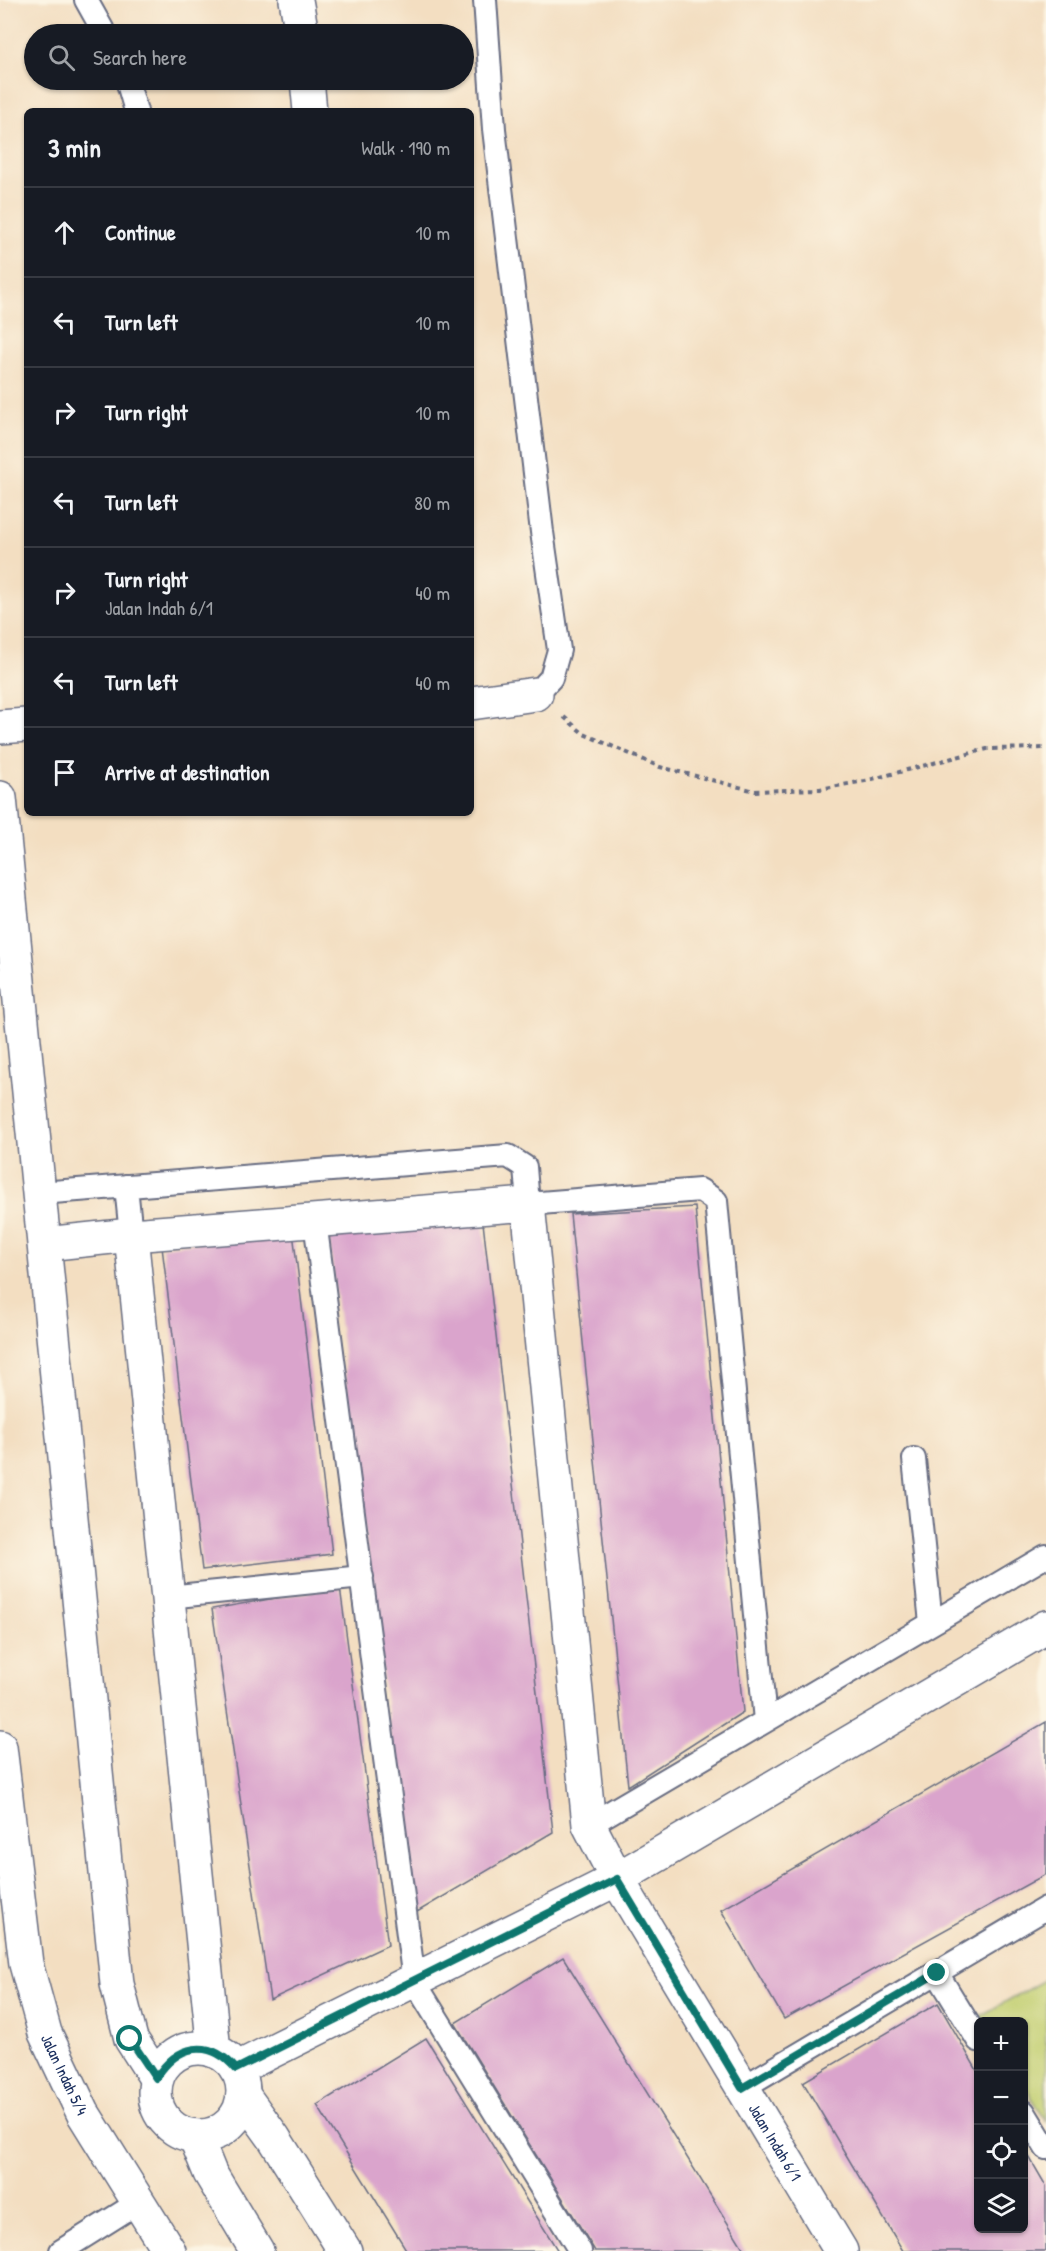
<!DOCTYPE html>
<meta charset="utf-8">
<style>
body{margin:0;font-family:"Patrick Hand",sans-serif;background:#20242c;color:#f1f3f6}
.controls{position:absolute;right:18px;bottom:18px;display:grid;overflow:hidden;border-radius:9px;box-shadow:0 2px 4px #0004}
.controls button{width:54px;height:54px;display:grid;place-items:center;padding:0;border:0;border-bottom:2px solid #363941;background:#171b24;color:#f1f3f6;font:30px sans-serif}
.stop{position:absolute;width:18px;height:18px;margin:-14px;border:4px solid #0f766e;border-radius:50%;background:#fff}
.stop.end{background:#0f766e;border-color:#fff;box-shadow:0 2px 6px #0008}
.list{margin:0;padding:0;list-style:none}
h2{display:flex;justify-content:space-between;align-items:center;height:78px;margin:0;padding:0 24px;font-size:26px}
h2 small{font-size:20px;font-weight:400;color:#9ea1a6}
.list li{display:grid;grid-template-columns:39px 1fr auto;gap:18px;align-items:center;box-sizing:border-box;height:90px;padding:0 24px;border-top:2px solid #363941}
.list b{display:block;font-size:22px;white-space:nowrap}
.list p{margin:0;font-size:20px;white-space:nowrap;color:#9ea1a6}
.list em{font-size:20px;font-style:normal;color:#9ea1a6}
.icon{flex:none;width:33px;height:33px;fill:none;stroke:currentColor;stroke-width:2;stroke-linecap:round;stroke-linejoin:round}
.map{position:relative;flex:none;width:1046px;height:2251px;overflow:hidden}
.search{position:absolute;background:#171b24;box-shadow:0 2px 4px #0004;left:24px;top:24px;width:450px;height:66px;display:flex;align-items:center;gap:15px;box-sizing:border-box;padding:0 21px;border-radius:33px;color:#9ea1a6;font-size:22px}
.panel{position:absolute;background:#171b24;box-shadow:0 2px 4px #0004;left:24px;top:108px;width:450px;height:708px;border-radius:9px}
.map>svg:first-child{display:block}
.green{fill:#c2cf71;stroke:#6e7f68;stroke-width:1.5}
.building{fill:#daa4cc}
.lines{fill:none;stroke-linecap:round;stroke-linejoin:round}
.service-casing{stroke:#676c81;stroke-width:26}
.minor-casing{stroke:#676c81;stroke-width:36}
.path{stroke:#676c81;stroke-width:4;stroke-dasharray:4.5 4.5;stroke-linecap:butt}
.service{stroke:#fff;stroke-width:22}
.minor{stroke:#fff;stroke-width:33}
.route{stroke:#0f766e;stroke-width:8}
.labels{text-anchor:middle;stroke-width:6;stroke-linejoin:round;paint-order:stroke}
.street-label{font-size:16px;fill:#1b2f5e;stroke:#fcf5e5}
</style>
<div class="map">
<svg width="1046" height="2251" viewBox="0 0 1046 2251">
<rect width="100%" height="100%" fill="#fcf5e5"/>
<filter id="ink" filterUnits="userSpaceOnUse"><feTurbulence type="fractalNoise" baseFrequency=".0167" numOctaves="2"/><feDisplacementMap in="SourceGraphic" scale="12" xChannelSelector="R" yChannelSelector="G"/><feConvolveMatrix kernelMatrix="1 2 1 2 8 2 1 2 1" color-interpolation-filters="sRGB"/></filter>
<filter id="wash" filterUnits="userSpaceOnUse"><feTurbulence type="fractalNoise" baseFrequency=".008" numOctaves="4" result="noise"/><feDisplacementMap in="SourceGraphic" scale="24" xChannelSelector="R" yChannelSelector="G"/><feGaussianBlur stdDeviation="1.35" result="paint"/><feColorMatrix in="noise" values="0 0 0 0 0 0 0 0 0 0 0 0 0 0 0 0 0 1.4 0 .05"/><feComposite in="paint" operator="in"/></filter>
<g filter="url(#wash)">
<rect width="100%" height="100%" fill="#f3dec1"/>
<!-- green -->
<path class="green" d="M1046,1979V2121L1024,2085V2022L984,2021L980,2016Z"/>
<g id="blocks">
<!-- building -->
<path class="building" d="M695,1207L743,1712L628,1786L570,1214Z
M482,1214L553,1832L412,1915L328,1230Z
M293,1232L332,1554L202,1570L162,1247Z
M340,1587L388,1945L270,2000L212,1609Z
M1046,1722V1874L784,2019L721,1910Z
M563,1957L745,2251H595L455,2023Z
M938,2003L978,2072V2228H1024V2148L1046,2186V2251H903L803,2082Z
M426,2038L558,2251H407L317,2105Z"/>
</g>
</g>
<g filter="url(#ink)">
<use href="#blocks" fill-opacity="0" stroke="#676c81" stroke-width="1.5"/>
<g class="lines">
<!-- service casing -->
<g class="service-casing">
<path id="service" d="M86,0L105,34
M485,0L494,129L542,532L559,650L551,678L536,694
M127,80L136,111
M126,1186L131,1235
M40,1193L508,1156L525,1167L528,1204L700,1190L716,1201L765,1721
M315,1221L414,1981L580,2251
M914,1459L931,1623
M168,1597L362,1577
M589,1825L1046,1556
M937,1973L978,2040
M742,2088L1046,1908
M1024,2112L1046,2148
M61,2251L139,2202"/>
</g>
<!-- minor casing -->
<g class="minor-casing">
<g id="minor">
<path d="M296,0L302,34"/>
<path d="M307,80L310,111"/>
<path d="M471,703L536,694"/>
<path d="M0,727L27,725"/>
<path d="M0,798L117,1984L131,2039L156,2078"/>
<path id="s1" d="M131,1235L528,1204L589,1825L617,1879L841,2251"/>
<path d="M45,1244L131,1235L214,2051"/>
<path id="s2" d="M0,1747L26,1964L45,2033L83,2113L169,2251"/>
<circle cx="199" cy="2092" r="44"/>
<path d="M236,2069L617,1879L1046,1627"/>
<path d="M243,2095L274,2138L345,2251"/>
<path d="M195,2136L210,2173L257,2251"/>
</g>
</g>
<!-- path -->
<path class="path" d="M564,717L584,734L660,767L755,791L820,789L865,781L987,749L1046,748"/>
<!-- service -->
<use href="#service" class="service"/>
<!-- minor -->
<use href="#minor" class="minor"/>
</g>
</g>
<g class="lines" filter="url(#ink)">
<!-- route -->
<path class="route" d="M130,2039L156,2078C177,2045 209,2037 236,2069L617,1879L742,2088L937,1973"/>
</g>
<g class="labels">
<!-- street labels -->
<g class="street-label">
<text dy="6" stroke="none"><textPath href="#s2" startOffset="336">Jalan Indah 5/4</textPath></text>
<text dy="6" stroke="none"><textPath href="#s1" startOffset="1390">Jalan Indah 6/1</textPath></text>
</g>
</g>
</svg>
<div class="controls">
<button>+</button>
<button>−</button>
<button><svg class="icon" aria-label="locate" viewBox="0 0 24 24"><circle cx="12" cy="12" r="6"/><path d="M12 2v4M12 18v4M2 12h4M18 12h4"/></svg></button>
<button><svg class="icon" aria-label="layers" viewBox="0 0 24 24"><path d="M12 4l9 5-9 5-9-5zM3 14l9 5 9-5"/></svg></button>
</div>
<div class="stop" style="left:130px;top:2039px"></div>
<div class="stop end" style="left:937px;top:1973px"></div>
<div class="search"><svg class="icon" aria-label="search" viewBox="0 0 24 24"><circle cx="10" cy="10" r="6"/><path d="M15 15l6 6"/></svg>Search here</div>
<section class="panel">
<h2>3 min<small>Walk · 190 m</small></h2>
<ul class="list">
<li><svg class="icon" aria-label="ahead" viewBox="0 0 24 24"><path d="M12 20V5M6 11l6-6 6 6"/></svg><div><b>Continue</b></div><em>10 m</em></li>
<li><svg class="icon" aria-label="left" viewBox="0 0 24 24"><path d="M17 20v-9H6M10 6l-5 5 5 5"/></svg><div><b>Turn left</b></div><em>10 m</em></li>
<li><svg class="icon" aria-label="right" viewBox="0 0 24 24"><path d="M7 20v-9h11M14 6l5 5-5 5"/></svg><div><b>Turn right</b></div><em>10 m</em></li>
<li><svg class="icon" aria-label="left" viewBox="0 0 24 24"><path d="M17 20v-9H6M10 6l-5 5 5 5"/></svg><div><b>Turn left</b></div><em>80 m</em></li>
<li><svg class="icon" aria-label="right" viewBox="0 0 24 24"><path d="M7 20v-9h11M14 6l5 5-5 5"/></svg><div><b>Turn right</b><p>Jalan Indah 6/1</p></div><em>40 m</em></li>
<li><svg class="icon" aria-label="left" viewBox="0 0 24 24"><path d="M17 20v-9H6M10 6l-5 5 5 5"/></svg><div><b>Turn left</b></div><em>40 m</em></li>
<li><svg class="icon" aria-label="arrive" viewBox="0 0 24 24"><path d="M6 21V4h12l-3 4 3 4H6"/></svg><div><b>Arrive at destination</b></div></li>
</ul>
</section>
</div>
